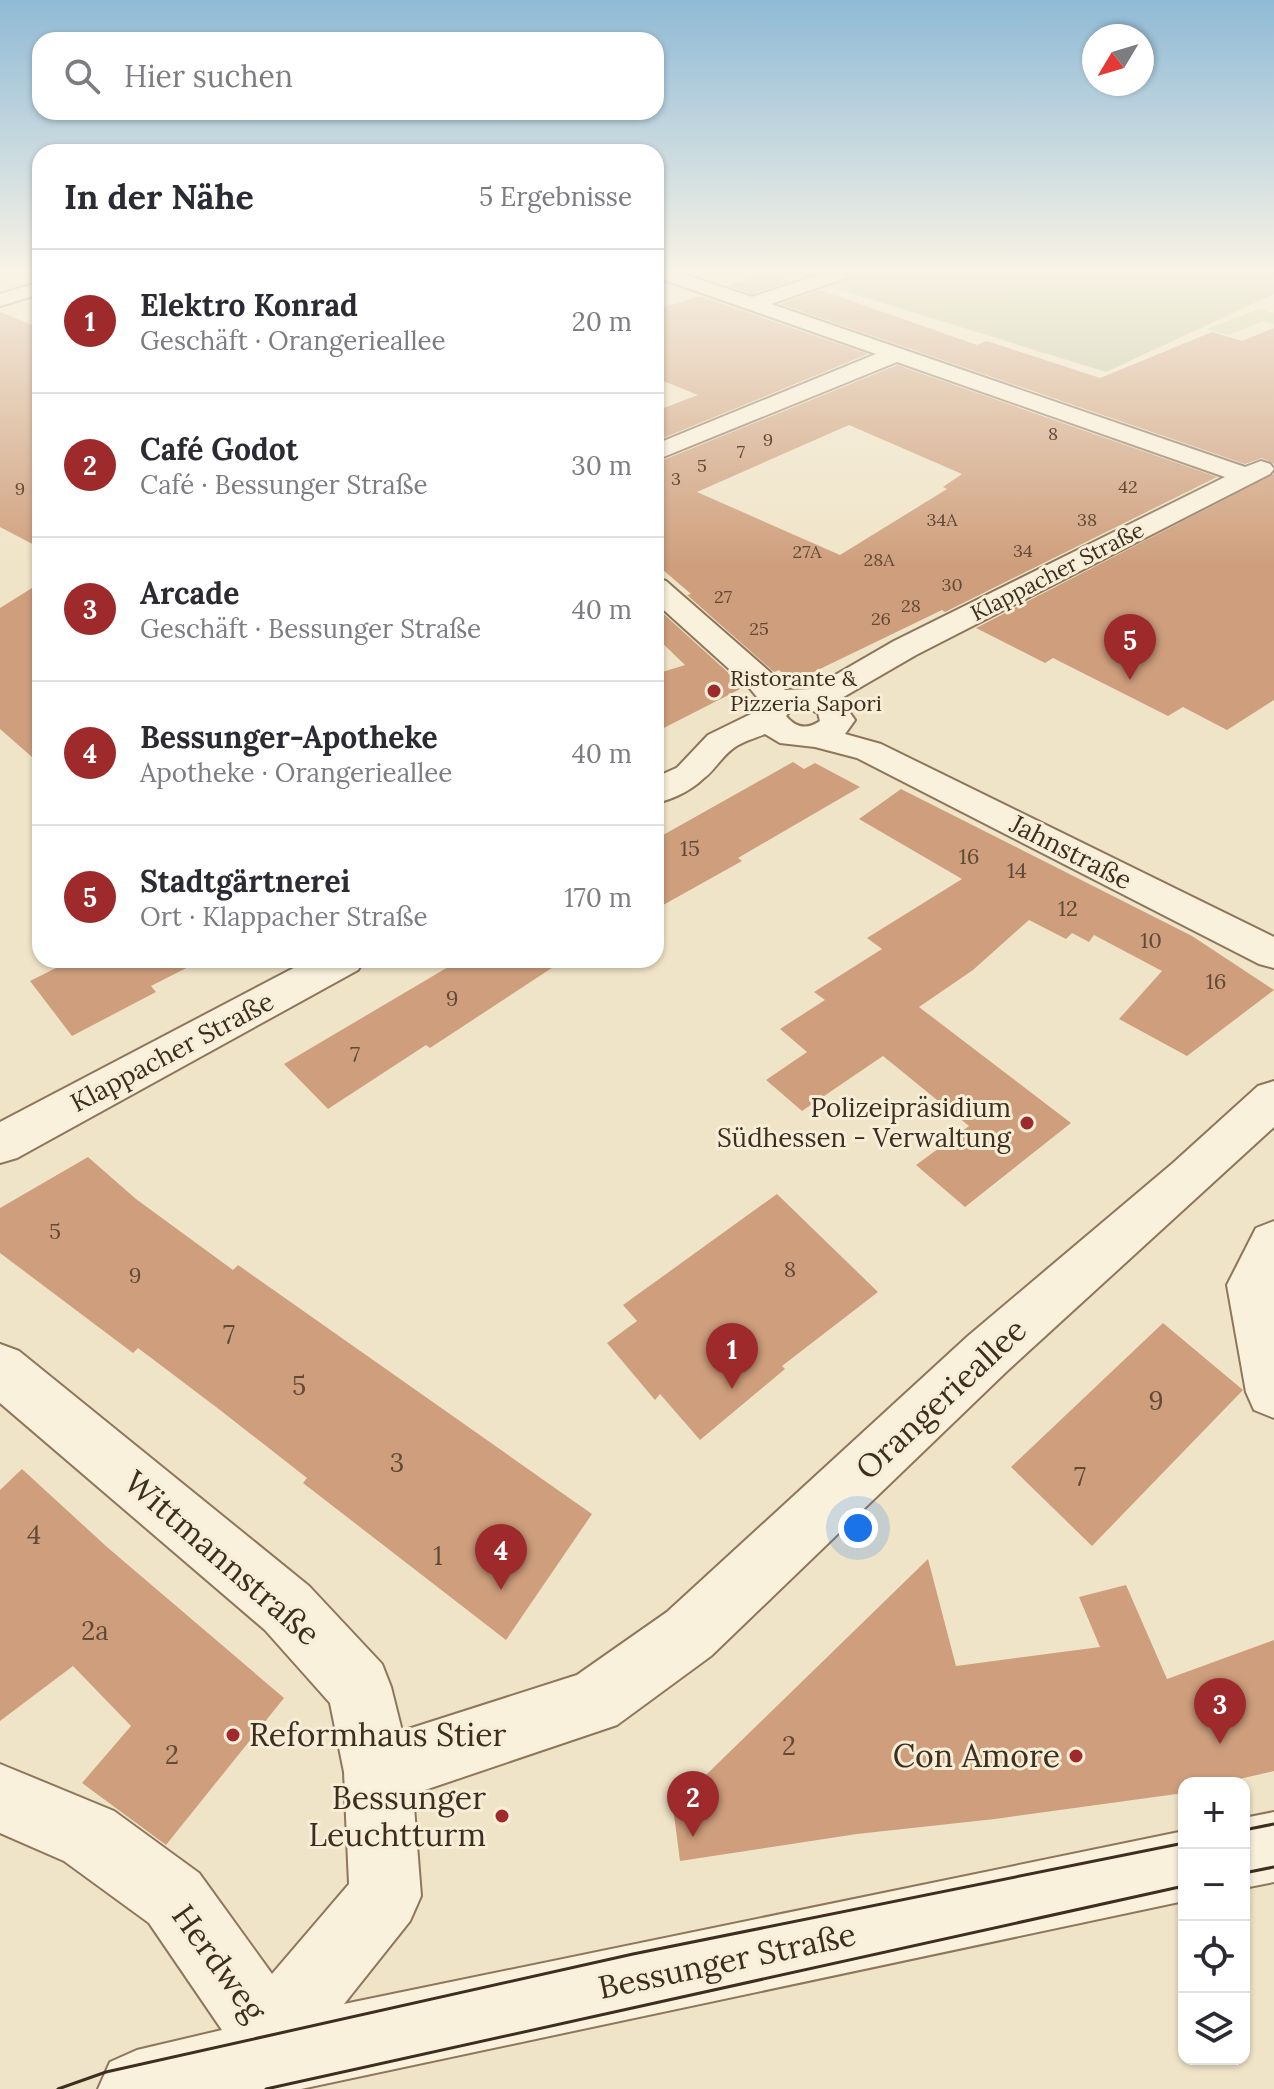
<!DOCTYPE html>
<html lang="de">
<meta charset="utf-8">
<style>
body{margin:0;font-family:Lora,serif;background:#f7f7f7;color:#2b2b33}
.controls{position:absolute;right:24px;bottom:24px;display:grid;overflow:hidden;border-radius:16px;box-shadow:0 2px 6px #0004}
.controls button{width:72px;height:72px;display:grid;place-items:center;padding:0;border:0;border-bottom:2px solid #e1e1e2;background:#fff;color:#2b2b33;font:40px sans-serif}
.compass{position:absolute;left:1082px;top:24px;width:72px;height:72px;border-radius:50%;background:#fff;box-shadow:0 2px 6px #0004;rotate:232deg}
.you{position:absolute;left:858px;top:1528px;width:28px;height:28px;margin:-20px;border:6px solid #fff;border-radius:50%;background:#1a73e8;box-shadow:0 0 0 12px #1a73e833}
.badge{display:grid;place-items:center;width:52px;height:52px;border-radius:50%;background:#9e2a2b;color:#fff;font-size:26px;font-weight:700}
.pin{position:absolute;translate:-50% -66px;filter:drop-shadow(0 2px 4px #0008)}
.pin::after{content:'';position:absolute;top:42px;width:28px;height:24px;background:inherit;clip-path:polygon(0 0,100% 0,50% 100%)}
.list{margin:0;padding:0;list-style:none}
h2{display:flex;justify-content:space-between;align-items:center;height:104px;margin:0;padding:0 32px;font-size:34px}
h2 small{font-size:26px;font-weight:400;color:#7c7c81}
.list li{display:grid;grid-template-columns:52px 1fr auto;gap:24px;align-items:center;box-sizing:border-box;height:144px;padding:0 32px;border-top:2px solid #e1e1e2}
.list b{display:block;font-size:30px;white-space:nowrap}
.list p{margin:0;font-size:26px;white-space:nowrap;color:#7c7c81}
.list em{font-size:26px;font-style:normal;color:#7c7c81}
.icon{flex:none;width:44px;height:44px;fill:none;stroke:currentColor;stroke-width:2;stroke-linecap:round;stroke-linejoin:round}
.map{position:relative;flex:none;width:1274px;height:2089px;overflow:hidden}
.search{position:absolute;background:#fff;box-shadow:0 2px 6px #0004;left:32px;top:32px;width:632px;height:88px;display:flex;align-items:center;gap:20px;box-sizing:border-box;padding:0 28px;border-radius:24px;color:#7c7c81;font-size:30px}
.panel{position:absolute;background:#fff;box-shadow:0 2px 6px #0004;left:32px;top:144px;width:632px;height:824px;border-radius:24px}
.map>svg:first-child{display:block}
.green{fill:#c9cf9b}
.cemetery{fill:#bfc49a}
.building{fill:#cf9f7d;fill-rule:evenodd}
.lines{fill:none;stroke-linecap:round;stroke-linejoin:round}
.minor-casing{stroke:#8d765c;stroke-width:4}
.tertiary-casing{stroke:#8d765c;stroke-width:4}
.minor{fill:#faf1dc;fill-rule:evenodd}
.tertiary{fill:#faf1dc;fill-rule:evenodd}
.tram{stroke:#3d2e20;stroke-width:3}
.poi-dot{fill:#9e2a2b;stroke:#f7eed8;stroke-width:3}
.labels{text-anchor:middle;stroke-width:6;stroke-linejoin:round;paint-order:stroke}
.far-number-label{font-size:18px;fill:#624a37}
.far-street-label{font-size:22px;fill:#3d2e20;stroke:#f7eed8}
.far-poi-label{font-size:22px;fill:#3d2e20;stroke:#f7eed8;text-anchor:start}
.number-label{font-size:22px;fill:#624a37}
.street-label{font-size:26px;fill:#3d2e20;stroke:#f7eed8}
.poi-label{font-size:26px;fill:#3d2e20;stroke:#f7eed8;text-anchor:end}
.near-number-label{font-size:26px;fill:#624a37}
.near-street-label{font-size:32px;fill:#3d2e20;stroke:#f7eed8}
.near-poi-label{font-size:32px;fill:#3d2e20;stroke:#f7eed8;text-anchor:end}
</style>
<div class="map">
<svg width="1274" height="2089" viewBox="0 0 1274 2089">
<rect width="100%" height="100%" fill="#f0e4c8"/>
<!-- green -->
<path class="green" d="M1259,309L1274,313V324L1263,321L1228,335L1207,329Z"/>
<!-- cemetery -->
<path class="cemetery" d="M865,272H1274V294L1106,372L825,285Z"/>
<!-- building -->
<path class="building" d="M767,273L791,281L752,294L728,286Z
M820,290L977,345L987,341L1100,378L1212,332L1242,341L1274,328V464L1262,458L1245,464L780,304Z
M700,296L868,354L656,441V411L698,395L656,378V310Z
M0,312L40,328V548L0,527Z
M897,365L1217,477L945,612L942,610L793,682L779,670L774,672L687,595L691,594L656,564V463ZM849,425L962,474L943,487L947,489L840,555L697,492Z
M1274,474V700L1227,730L1183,707L1168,716L1053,658L1045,663L976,628Z
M40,583V764L0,729V608Z
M656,607L744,687L656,732V674L685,665L656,637Z
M793,762L804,769L815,763L860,787L738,858L742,861L656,909V839Z
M901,789L1192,936L1274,990L1187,1056L1119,1019L1162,971L1094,935L1089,942L1072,933L1066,939L1029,920L973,970L919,1007L1071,1123L965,1207L916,1165L969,1126L883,1056L802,1111L766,1080L807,1052L780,1029L825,1000L814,992L882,949L867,938L962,879L859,819Z
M72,960H202L151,986L156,992L72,1036L30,981Z
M460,960H564L430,1048L426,1045L328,1109L284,1064Z
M88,1157L136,1199L233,1270L238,1265L592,1514L506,1640L303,1483L307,1478L220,1410L138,1348L133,1353L0,1253V1208Z
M777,1194L878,1292L782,1366L785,1369L700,1440L660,1394L655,1400L607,1343L637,1321L623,1305Z
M1163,1323L1243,1390L1092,1546L1011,1467Z
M22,1469L107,1547L284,1698L166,1845L82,1783L131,1726L73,1666L0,1721V1490Z
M928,1559L956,1666L1100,1647L1079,1597L1126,1585L1167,1679L1274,1640V1771L1222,1783H1184V1793L995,1819L857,1834L680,1861L673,1807Z"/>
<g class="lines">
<!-- minor casing -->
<g class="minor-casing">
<path id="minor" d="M656,272H677L752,297L827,272H853L851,276L771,304L1245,467L1261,461L1270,464L1274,469L1270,474L916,655L840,699L855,720L845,734L881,744L1274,937V968L1259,964L857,758L815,747L780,743L765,734C755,738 744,741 735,747C712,763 710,789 678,781L672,773L708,735L753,713L761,702L748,686L656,603V578L666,581L770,672L785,690L811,689L894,641L1225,477L897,362L656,460V444L876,354L656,277ZM805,708L818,713L820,721C807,730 796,728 786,716L792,709Z
M40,282V294L0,306V294Z
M1274,1081V1127L1006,1372L711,1656L617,1725L413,1794L421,1896L410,1921L344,2004L1184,1831V1901L301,2089H98L110,2062L137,2050L222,2030L149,1923L64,1861L0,1833V1764L114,1811L199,1873L272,1974L349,1884L344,1772L330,1703L265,1630L0,1403V1344L19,1351L309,1586L382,1664L391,1687L402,1731L577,1675L667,1612L968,1336L1173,1163L1258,1086Z
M1274,1221V1418L1254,1410L1246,1392L1227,1285L1256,1228Z
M1274,1812V1882L1244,1888V1818Z"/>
</g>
<!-- tertiary casing -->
<g class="tertiary-casing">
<path id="tertiary" d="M690,762L702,765L708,773C697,788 674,799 656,803V777Z
M309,960H364L358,970L17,1158L0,1163V1122Z"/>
</g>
<!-- minor -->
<use href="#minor" class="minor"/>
<!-- tertiary -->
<use href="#tertiary" class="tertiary"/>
<!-- tram -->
<path class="tram" d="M1244,1830L1274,1824
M1244,1873L1274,1867
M58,2089L106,2072L633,1954L1184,1843
M266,2089L1184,1886"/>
</g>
<!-- sky -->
<linearGradient id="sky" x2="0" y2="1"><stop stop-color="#8fbad6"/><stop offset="0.48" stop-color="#f8f3e6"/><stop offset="1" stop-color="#f8f3e6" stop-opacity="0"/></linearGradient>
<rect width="1274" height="564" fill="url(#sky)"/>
<!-- markers -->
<g class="poi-dot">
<circle cx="714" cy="691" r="8"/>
<circle cx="1027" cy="1123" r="8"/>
<circle cx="233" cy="1735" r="8"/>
<circle cx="1076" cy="1756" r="8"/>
<circle cx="502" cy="1816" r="8"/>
</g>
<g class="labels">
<!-- far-number labels -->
<g class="far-number-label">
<text x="1053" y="440">8</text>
<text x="768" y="446">9</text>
<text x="741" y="458">7</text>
<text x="702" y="472">5</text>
<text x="676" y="485">3</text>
<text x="1128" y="493">42</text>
<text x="20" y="495">9</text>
<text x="942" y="526">34A</text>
<text x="1087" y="526">38</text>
<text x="1023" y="557">34</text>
<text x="807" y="558">27A</text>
<text x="879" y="566">28A</text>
<text x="952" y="591">30</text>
<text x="723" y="603">27</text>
<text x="911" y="612">28</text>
<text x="881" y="625">26</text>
<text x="759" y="635">25</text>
</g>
<!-- far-street labels -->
<g class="far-street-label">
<text transform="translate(1057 571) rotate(-27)" y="8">Klappacher Straße</text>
</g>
<!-- far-poi labels -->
<g class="far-poi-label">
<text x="730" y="686">Ristorante &amp;<tspan x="730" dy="25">Pizzeria Sapori</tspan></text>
</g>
<!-- number labels -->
<g class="number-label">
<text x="690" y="856">15</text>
<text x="969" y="864">16</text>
<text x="1017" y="878">14</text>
<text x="1068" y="916">12</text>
<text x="1151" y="948">10</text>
<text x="1216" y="989">16</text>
<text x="452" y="1006">9</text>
<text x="355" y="1062">7</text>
<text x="55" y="1239">5</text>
<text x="790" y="1277">8</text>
<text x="135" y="1283">9</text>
</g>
<!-- street labels -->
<g class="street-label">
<text transform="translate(1071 852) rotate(27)" y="9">Jahnstraße</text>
<text transform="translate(172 1052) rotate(-28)" y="9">Klappacher Straße</text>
</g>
<!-- poi labels -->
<g class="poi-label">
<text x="1011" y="1117">Polizeipräsidium<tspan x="1011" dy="30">Südhessen - Verwaltung</tspan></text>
</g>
<!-- near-number labels -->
<g class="near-number-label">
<text x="229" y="1344">7</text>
<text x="299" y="1395">5</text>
<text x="1156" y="1410">9</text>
<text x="397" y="1472">3</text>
<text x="1080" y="1486">7</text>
<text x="34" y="1544">4</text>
<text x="438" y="1565">1</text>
<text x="95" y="1640">2a</text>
<text x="789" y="1755">2</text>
<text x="172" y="1764">2</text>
</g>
<!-- near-street labels -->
<g class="near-street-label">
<text transform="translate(941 1399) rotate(-43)" y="11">Orangerieallee</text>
<text transform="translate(222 1558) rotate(41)" y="11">Wittmannstraße</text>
<text transform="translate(727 1961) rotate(-12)" y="11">Bessunger Straße</text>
<text transform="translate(219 1963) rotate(54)" y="11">Herdweg</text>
</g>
<!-- near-poi labels -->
<g class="near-poi-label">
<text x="249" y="1746" text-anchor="start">Reformhaus Stier</text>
<text x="1060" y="1767">Con Amore</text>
<text x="486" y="1809">Bessunger<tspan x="486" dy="37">Leuchtturm</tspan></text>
</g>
</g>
</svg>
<div class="controls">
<button>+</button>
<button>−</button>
<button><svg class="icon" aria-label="locate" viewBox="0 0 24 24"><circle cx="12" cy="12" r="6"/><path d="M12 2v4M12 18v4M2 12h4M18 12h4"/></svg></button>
<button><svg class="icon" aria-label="layers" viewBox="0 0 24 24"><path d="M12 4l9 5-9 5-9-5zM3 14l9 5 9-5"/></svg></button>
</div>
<svg class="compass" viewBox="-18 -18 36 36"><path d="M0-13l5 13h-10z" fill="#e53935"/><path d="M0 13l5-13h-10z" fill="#7c7c81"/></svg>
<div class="you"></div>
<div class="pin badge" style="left:732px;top:1389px">1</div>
<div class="pin badge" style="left:693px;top:1837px">2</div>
<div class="pin badge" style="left:1220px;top:1744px">3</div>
<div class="pin badge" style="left:501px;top:1590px">4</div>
<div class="pin badge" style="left:1130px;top:680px">5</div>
<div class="search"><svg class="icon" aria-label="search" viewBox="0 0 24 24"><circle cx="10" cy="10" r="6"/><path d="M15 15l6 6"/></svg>Hier suchen</div>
<section class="panel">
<h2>In der Nähe<small>5 Ergebnisse</small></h2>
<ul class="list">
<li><span class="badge">1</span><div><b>Elektro Konrad</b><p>Geschäft · Orangerieallee</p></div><em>20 m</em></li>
<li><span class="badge">2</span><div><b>Café Godot</b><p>Café · Bessunger Straße</p></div><em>30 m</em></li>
<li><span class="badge">3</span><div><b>Arcade</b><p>Geschäft · Bessunger Straße</p></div><em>40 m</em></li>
<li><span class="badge">4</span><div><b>Bessunger-Apotheke</b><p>Apotheke · Orangerieallee</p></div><em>40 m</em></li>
<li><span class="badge">5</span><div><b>Stadtgärtnerei</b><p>Ort · Klappacher Straße</p></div><em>170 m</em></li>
</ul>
</section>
</div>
